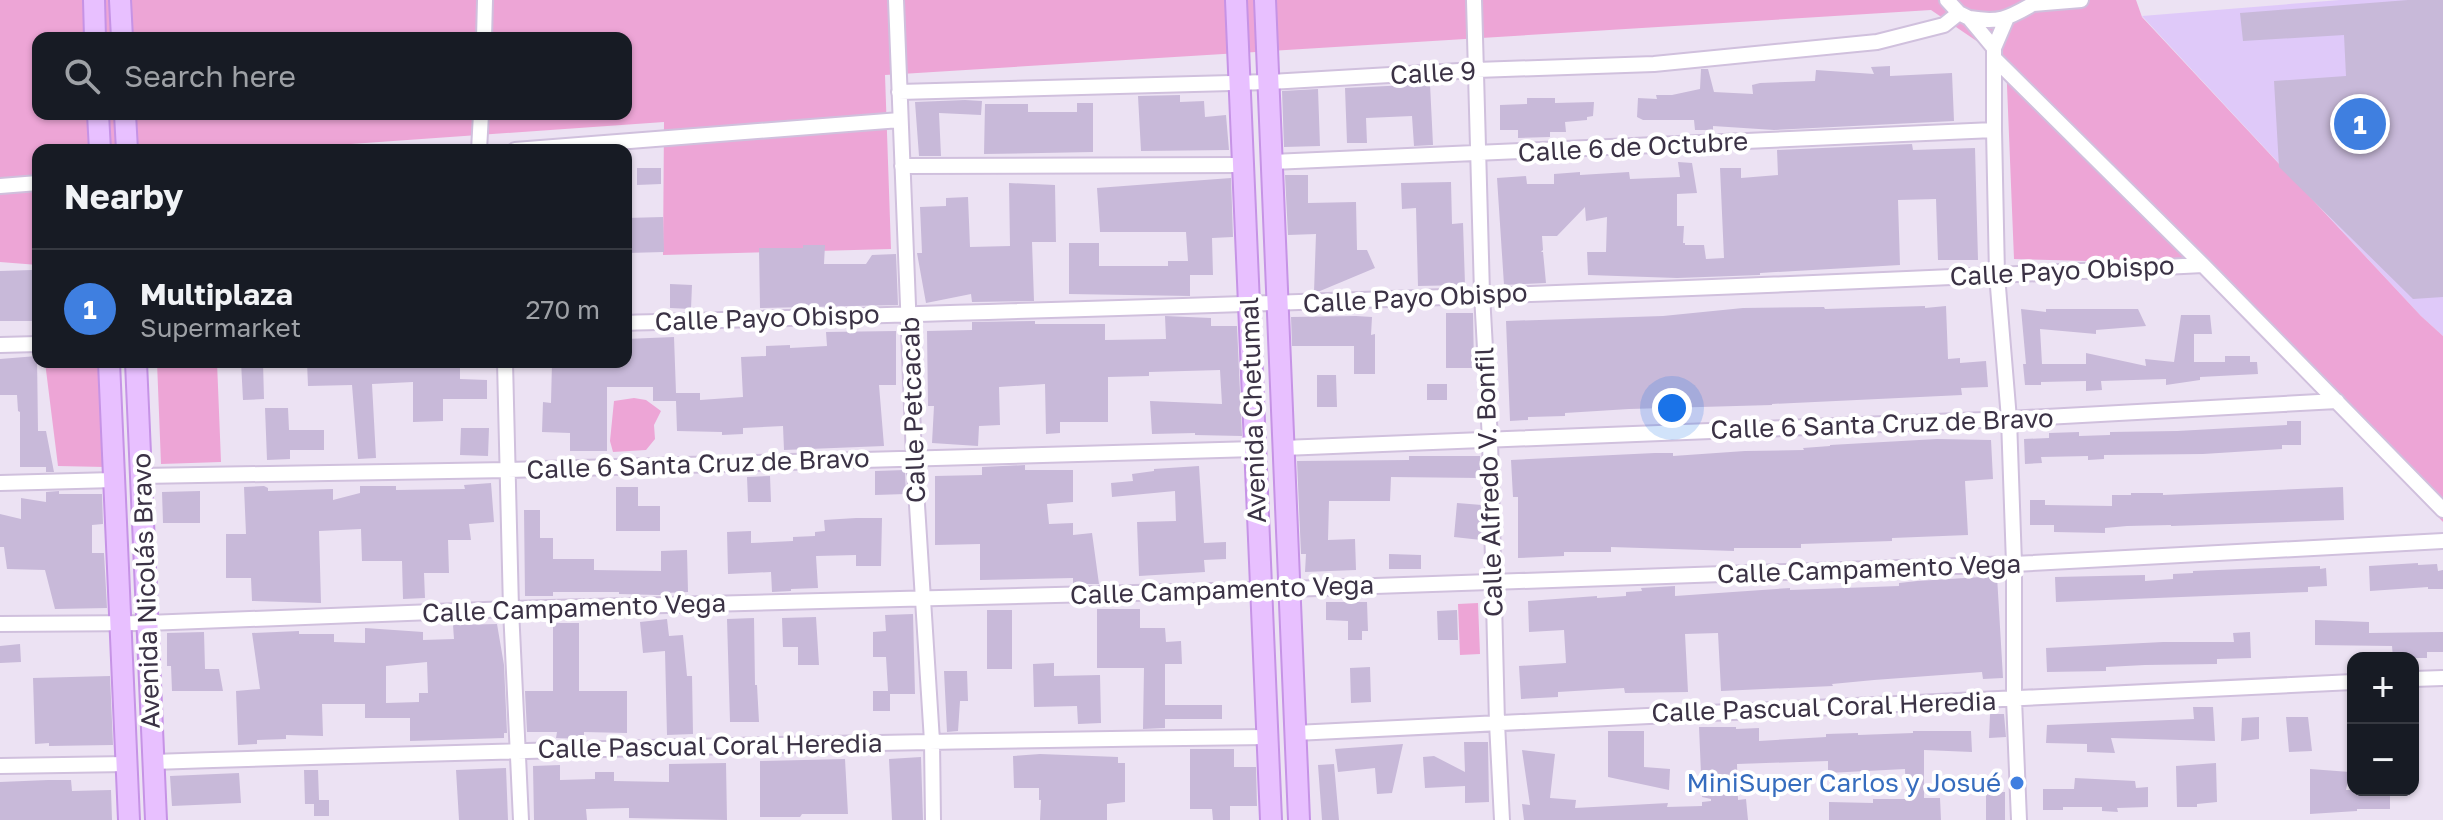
<!DOCTYPE html>
<meta charset="utf-8">
<style>
body{margin:0;font-family:"Golos Text",sans-serif;background:#20242c;color:#f1f3f6}
.controls{position:absolute;right:24px;bottom:24px;display:grid;overflow:hidden;border-radius:16px;box-shadow:0 2px 6px #0004}
.controls button{width:72px;height:72px;display:grid;place-items:center;padding:0;border:0;border-bottom:2px solid #363941;background:#171b24;color:#f1f3f6;font:40px sans-serif}
.you{position:absolute;left:1672px;top:408px;width:28px;height:28px;margin:-20px;border:6px solid #fff;border-radius:50%;background:#1a73e8;box-shadow:0 0 0 12px #1a73e833}
.badge{display:grid;place-items:center;width:52px;height:52px;border-radius:50%;background:#1a73e8;color:#fff;font-size:26px;font-weight:700}
.pin{position:absolute;translate:-50% -50%;border:4px solid #fff;box-shadow:0 2px 8px #0006}
.list{margin:0;padding:0;list-style:none}
h2{display:flex;justify-content:space-between;align-items:center;height:104px;margin:0;padding:0 32px;font-size:34px}
h2 small{font-size:26px;font-weight:400;color:#9ea1a6}
.list li{display:grid;grid-template-columns:52px 1fr auto;gap:24px;align-items:center;box-sizing:border-box;height:120px;padding:0 32px;border-top:2px solid #363941}
.list b{display:block;font-size:30px;white-space:nowrap}
.list p{margin:0;font-size:26px;white-space:nowrap;color:#9ea1a6}
.list em{font-size:26px;font-style:normal;color:#9ea1a6}
.icon{flex:none;width:44px;height:44px;fill:none;stroke:currentColor;stroke-width:2;stroke-linecap:round;stroke-linejoin:round}
.map{position:relative;flex:none;width:2443px;height:820px;overflow:hidden}
.search{position:absolute;background:#171b24;box-shadow:0 2px 6px #0004;left:32px;top:32px;width:600px;height:88px;display:flex;align-items:center;gap:20px;box-sizing:border-box;padding:0 28px;border-radius:16px;color:#9ea1a6;font-size:30px}
.panel{position:absolute;background:#171b24;box-shadow:0 2px 6px #0004;left:32px;top:144px;width:600px;height:224px;border-radius:16px}
.map>svg:first-child{display:block}
.commercial{fill:#dfc9f9}
.green{fill:#eda5d6;fill-rule:evenodd}
.building{fill:#c8b9d9;fill-rule:evenodd}
.lines{fill:none;stroke-linecap:round;stroke-linejoin:round}
.street-casing{stroke:#d0c0dd;stroke-width:18}
.secondary-casing{stroke:#c693e6;stroke-width:24}
.street{stroke:#fff;stroke-width:14}
.secondary{stroke:#e8c0ff;stroke-width:20}
.shop-dot{fill:#3f7fe0;stroke:#fff;stroke-width:3}
.labels{text-anchor:middle;stroke-width:8;stroke-linejoin:round;paint-order:stroke}
.street-label{font-size:26px;fill:#3b3245;stroke:#fff}
.shop-label{font-size:26px;fill:#366cbe;stroke:#fff;text-anchor:end}
</style>
<div class="map">
<svg width="2443" height="820" viewBox="0 0 2443 820">
<rect width="100%" height="100%" fill="#ece2f3"/>
<!-- commercial -->
<path class="commercial" d="M2340,0H2443V336L2421,316L2142,16Z"/>
<!-- green -->
<path class="green" d="M0,0H2136L2142,17L2421,316L2443,336V522L2196,264L2014,259L2006,61L1931,10L885,75L891,249L663,255L664,122L266,150H38V265L0,262ZM38,38H626V114H38Z
M45,362H98L105,467L58,466Z
M157,362H217L221,462L161,464Z
M634,398L646,400L661,411L654,425L655,439L646,450L613,452L610,441L614,401Z
M1478,603L1480,654L1460,655L1458,604Z"/>
<!-- building -->
<path class="building" d="M2408,0H2443V297L2413,299L2279,167L2274,81L2346,76L2344,35L2243,41L2240,13Z
M1890,66V76L1952,73L1954,121L1774,130L1713,126V130H1695L1694,120H1643L1637,117L1638,98L1657,99L1656,95H1672L1700,89L1701,69H1708L1714,92L1753,94L1752,85L1760,83L1815,81L1816,70L1874,74L1871,67Z
M1430,84L1433,145L1414,146L1412,116L1366,118L1367,143H1347L1345,88Z
M1318,89L1320,146L1284,147L1282,91Z
M1180,95V102L1204,101L1205,117L1226,115L1229,150L1141,151L1138,96Z
M1527,98H1555V103L1594,102L1593,116L1587,117V120L1565,122L1566,132H1550V137L1518,138V130H1500V105L1527,104Z
M965,100L982,101L981,115L939,113L941,156H919L915,102Z
M1077,103H1093V152L984,154L985,104H1028V112H1077Z
M1912,144L1913,150L1975,148L1978,260H1938L1936,199L1898,200L1900,265L1760,273V275L1677,278L1588,275L1587,252H1606L1607,217L1586,221L1585,207L1557,236H1542L1543,250L1541,252H1543L1546,283L1504,285L1497,178L1526,176L1527,184H1554V174L1580,172V175L1629,172L1630,179L1680,177L1678,162L1692,163L1697,193L1677,194V226H1684L1683,243H1685V245H1704L1706,259L1724,258L1720,168H1741V178L1778,175L1777,150Z
M637,168H661V184L637,185Z
M1285,175H1308V203L1356,202L1357,250H1367L1375,268L1320,291L1314,292L1316,234L1288,235Z
M1231,178L1233,237L1212,238L1213,275H1190V296L1069,294V243H1099V266H1168V261H1188L1186,232H1100L1097,188Z
M1451,182L1452,224L1463,223L1465,285L1418,286L1416,208L1402,209L1401,183Z
M1009,183L1055,185L1056,242H1032L1034,301L972,302L971,294L926,303L917,253H922L920,207L946,206V198L968,197L970,247L1010,246Z
M663,217L664,252L627,253L626,218Z
M803,245H825L824,264H866L872,255L896,254L898,305L760,308L759,248H803Z
M32,270L33,321H0V271Z
M670,284L692,285L691,309L670,308Z
M1925,306V308L1946,306L1948,359L1960,358V363L1986,361L1988,387L1961,388L1962,395L1772,404V405L1629,409L1565,413V416L1528,417V420L1510,421L1506,321L1663,316L1743,308L1824,307L1825,309Z
M2021,309L2046,312V309H2138L2146,326L2096,330V334L2040,329L2042,364H2086V353L2146,366L2145,359L2174,362L2181,315H2210L2212,334H2194V362H2225V356H2250V362H2257L2258,374L2200,377V380L2166,385V379L2101,381L2102,390L2086,391V381L2041,382V385H2025L2023,364H2026Z
M1446,313H1473L1474,368H1446Z
M1165,316L1211,318V326H1237L1242,436L1195,435V433L1152,434L1150,401L1222,404L1220,370L1149,372V376L1108,377V422H1060V433L1046,434L1045,384L999,387L1000,425L979,426L978,446L932,443L934,406H928L927,331L972,330V322L1035,321V324H1105V340L1166,339Z
M1356,316L1372,317L1371,335L1375,334V374H1354V346H1292L1291,317Z
M896,331V385H879L884,446L784,450L783,426L743,428V434L722,435V432L677,431L676,401H653V387H607V451H570V433L542,432L543,402L551,403L552,362H626V339L674,337L676,393H700V400L743,397L741,357L766,356V346L790,345V348L827,346L826,332Z
M37,356L38,431H46L54,472H46V467H20V412L18,411L17,395H0V359Z
M241,362H263L264,399L243,400Z
M307,362H460V379L487,380V399H443V421L413,422V382L372,384L376,458L358,459L352,385L308,386Z
M1317,375H1336L1337,407H1317Z
M1427,384H1447V400H1427Z
M265,408H288L289,430H324V450H290V459L267,460Z
M2287,421H2301V445H2282V449L2203,454L2104,455V459L2088,460V456L2041,457L2042,463L2025,464L2024,439L2049,438V433L2079,432V436L2110,435V432L2177,431L2287,425Z
M461,428H489L488,456L460,455Z
M1937,439L1991,440L1993,479L1965,481L1968,535L1892,538V541L1801,544V548H1734V551L1611,547V552H1564V556L1518,558V497H1513L1511,460L1655,453H1673V456L1745,451L1804,450L1803,448L1830,446V445Z
M1409,456H1480V478L1391,477L1390,501H1329L1328,540L1355,539L1356,570L1305,572L1306,554H1301L1297,461L1409,460Z
M1025,465V470H1073V502L1047,504L1049,524L1073,523V535L1092,533L1099,584H1073V578L980,580V544L935,545V476L982,475V467Z
M1199,466L1204,543L1226,542V559L1204,560L1205,572L1139,576L1137,522L1176,521L1175,491L1112,497L1111,483L1133,481L1132,474L1154,471V469Z
M905,470L906,494L875,495V471Z
M770,476L771,502H748L747,477Z
M491,483L494,522L469,524L471,540H448L449,573H424L425,598L403,599L402,561H362L361,529L319,531L321,603L252,601L251,578H226V534H246L244,487L264,486L268,488V491L333,489V500L360,493V486H396V490L465,489L464,485Z
M616,487H638V506H660V531H616Z
M2343,487L2344,520L2171,526V525L2127,526L2105,528V533L2054,532V525H2030V500H2045V505L2112,506V495H2131V493H2163V495Z
M59,491V494H102L103,524L92,525V553H104L107,608L55,609L45,570L7,569L4,547H0V514L21,519V498L46,502V492Z
M200,491V523H163L162,492Z
M1457,503L1482,505L1481,540L1454,537Z
M524,510H540V538H553V559H594V570L661,571V551L687,550L688,592L664,593V595H657L619,594V592H553V596H525Z
M856,518H882L881,566H856V555L816,556L818,588L791,589V591L772,592L771,572L728,574L727,532L751,531V543L793,541V537L815,536V532L825,531L824,520Z
M1389,554L1421,555V569H1389Z
M2418,563V565L2437,564L2438,571L2443,570V589H2428V587L2370,591L2369,566Z
M2320,566V569L2326,568L2327,586L2308,587V592L2056,602L2055,577L2145,575V581L2173,579V574L2193,573V571Z
M1997,576L2003,678L1983,679L1982,672L1874,680L1832,684L1833,686L1721,691L1718,633L1685,634L1688,692L1625,693L1624,688L1558,692V697L1521,699L1519,666L1566,663L1564,630L1529,632L1528,601L1597,596V598L1626,596V592L1642,591L1641,588L1675,586V596L1790,588V590L1899,586V583L1917,581Z
M1326,602H1367L1368,631H1362V640H1348V621L1326,620Z
M1097,609H1140V628H1165L1166,642L1181,641L1182,664H1165V705H1222V719H1165V728L1143,729L1144,668H1097Z
M987,610H1012V669H987Z
M1457,610L1458,640H1438L1437,611Z
M913,614L915,694H890V711H873V691H888L886,657H873V632L886,631L885,615Z
M816,617L819,665H798V647H783L782,618Z
M754,618L755,685H757L759,722H730L727,619Z
M667,619L669,636L683,635L687,676H692L693,734L667,735L665,651L643,653L640,622Z
M2315,620L2369,622V633L2443,632V652H2427V658H2393L2392,646L2315,645Z
M553,623H579V691H627V733L584,732V739L556,738L557,732H527L525,691H553Z
M497,624L504,665L507,733H504V738L410,741V718H365V704H322L323,736L286,735V739L257,740V744L238,745L236,691L260,689L252,633L299,631V634H334V642L365,643V628L423,632V640L454,639L453,625ZM427,662L428,693H419V702L386,703V666Z
M204,632L205,669H219L223,691H172L171,666H167V633Z
M2250,632L2251,658L2217,659V664L2145,665L2106,667V671L2047,672L2046,648L2163,642H2234L2233,633Z
M20,644L21,662L0,663V646Z
M1054,663V676L1100,675L1101,723L1078,724L1077,706L1034,707L1033,664Z
M1370,667L1371,702L1351,703L1350,668Z
M944,671H967L968,701H960L958,731L947,732Z
M110,676L113,745L49,746V743L35,744L33,678Z
M2193,707H2213L2215,741L2111,738L2115,753L2087,752V744L2046,743L2047,725L2194,719Z
M1990,714H2004L2006,737L1989,738Z
M2259,717V739L2241,741L2242,718Z
M2286,717H2308L2312,751L2289,752Z
M1699,727H1736V729L1759,728V741L1826,737V734L1858,733V735L1913,733V731H1971L1972,752L1924,750V798H1940L1941,820H1829V802L1873,803V799H1906L1905,769L1828,773V761L1737,764L1738,800L1746,799L1748,820H1524L1522,804L1530,805L1522,750L1555,754L1550,798L1576,800L1575,808L1668,803L1667,807L1702,806V802L1711,801V799L1702,797Z
M1608,731H1644V767L1670,769L1669,790L1608,777Z
M1464,742H1488L1489,802L1465,803V786L1425,788L1423,757L1434,756L1465,772Z
M1403,744L1392,793L1377,794L1375,768L1338,772L1335,749Z
M1190,749H1234V767H1256L1257,806H1230V820H1213L1212,809H1190Z
M1040,754L1118,757V763H1125V802L1107,804V820H1040L1041,800H1039V788H1014L1013,756Z
M921,757L923,820H892L889,759Z
M845,759L848,814H802L800,817H760V761Z
M726,763L727,820L629,818V808L586,809L587,820H534L533,766L560,765V780L595,779V772H614V781L669,782V764Z
M2216,763L2217,802L2197,804V807H2177L2176,766Z
M1334,764L1339,820H1322L1318,765Z
M506,768L508,820H459L456,770Z
M2310,769L2350,772L2346,790H2390V809H2357V811L2310,814Z
M304,770H318L319,800H329V816H314V804H305Z
M239,773L241,803L172,806L170,776Z
M2075,778L2135,781L2136,788L2148,787V807L2117,808L2118,812L2102,811V807H2063V810H2043V789H2074Z
M48,780H71L72,791L111,790L112,820H0V782Z
M1986,792H2005V820H1986Z"/>
<g class="lines">
<!-- street casing -->
<g class="street-casing">
<path id="street" d="M896,0L914,458L932,741L933,820
M1474,0L1482,294L1490,440L1497,723L1502,820
M1947,0L1959,13L1969,18L1994,48
M2033,4L2081,0
M1969,18C1999,23 2007,19 2033,4L2035,0
M2006,20L1994,48V130L1997,275L2009,419L2014,564V699L2019,820
M484,38L485,0
M1995,59L2203,265L2443,510
M899,92L1269,82L1476,70L1654,64L1877,42L1944,25L1959,13
M479,150L481,114
M515,150L900,120
M1272,162L1994,130
M902,166L1243,165
M0,186L38,183
M626,323C1152,307 1678,292 2203,265
M0,345L38,344
M505,362L511,609L521,820
M1283,448L2009,419L2337,401
M141,476L508,470L1255,449
M0,483L114,480
M0,624L147,623L511,609L1289,589L2014,564L2443,541
M2413,679L2443,678
M1295,733C1648,715 2000,700 2353,682
M153,762C524,750 895,741 1267,737
M0,766L127,764"/>
</g>
<!-- secondary casing -->
<g class="secondary-casing">
<path id="secondary" d="M94,0L95,38
M120,0L122,38
M1236,0L1271,820
M1265,0L1299,820
M98,114L100,150
M125,114L127,150
M109,362L129,820
M136,362L156,820"/>
</g>
<!-- street -->
<use href="#street" class="street"/>
<!-- secondary -->
<use href="#secondary" class="secondary"/>
</g>
<!-- markers -->
<circle class="shop-dot" cx="2017" cy="783" r="8"/>
<g class="labels">
<!-- street labels -->
<g class="street-label">
<text transform="translate(1433 73) rotate(-3)" y="9">Calle 9</text>
<text transform="translate(1633 147) rotate(-3)" y="9">Calle 6 de Octubre</text>
<text transform="translate(2062 271) rotate(-3)" y="9">Calle Payo Obispo</text>
<text transform="translate(1415 298) rotate(-3)" y="9">Calle Payo Obispo</text>
<text transform="translate(767 318) rotate(-2)" y="9">Calle Payo Obispo</text>
<text transform="translate(913 410) rotate(-92)" y="9">Calle Petcacab</text>
<text transform="translate(1253 410) rotate(-92)" y="9">Avenida Chetumal</text>
<text transform="translate(1882 424) rotate(-2)" y="9">Calle 6 Santa Cruz de Bravo</text>
<text transform="translate(698 464) rotate(-2)" y="9">Calle 6 Santa Cruz de Bravo</text>
<text transform="translate(1489 482) rotate(-92)" y="9">Calle Alfredo V. Bonfil</text>
<text transform="translate(1869 569) rotate(-2)" y="9">Calle Campamento Vega</text>
<text transform="translate(1222 590) rotate(-2)" y="9">Calle Campamento Vega</text>
<text transform="translate(146 591) rotate(-92)" y="9">Avenida Nicolás Bravo</text>
<text transform="translate(574 608) rotate(-2)" y="9">Calle Campamento Vega</text>
<text transform="translate(1824 707) rotate(-2)" y="9">Calle Pascual Coral Heredia</text>
<text transform="translate(710 746) rotate(-1)" y="9">Calle Pascual Coral Heredia</text>
</g>
<!-- shop labels -->
<g class="shop-label">
<text x="2001" y="792">MiniSuper Carlos y Josué</text>
</g>
</g>
</svg>
<div class="controls">
<button>+</button>
<button>−</button>
</div>
<div class="you"></div>
<div class="pin badge" style="left:2360px;top:124px;background:#3f7fe0">1</div>
<div class="search"><svg class="icon" aria-label="search" viewBox="0 0 24 24"><circle cx="10" cy="10" r="6"/><path d="M15 15l6 6"/></svg>Search here</div>
<section class="panel">
<h2>Nearby<small></small></h2>
<ul class="list">
<li><span class="badge" style="background:#3f7fe0">1</span><div><b>Multiplaza</b><p>Supermarket</p></div><em>270 m</em></li>
</ul>
</section>
</div>
